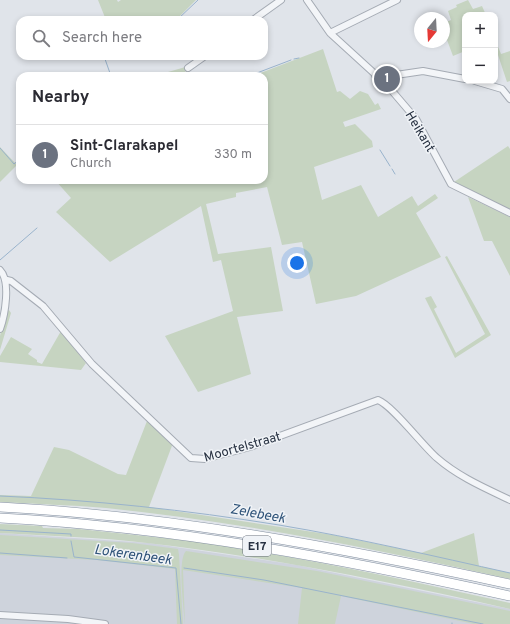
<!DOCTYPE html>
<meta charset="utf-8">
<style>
body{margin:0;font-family:Overpass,sans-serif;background:#f2f2f3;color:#2b2b33}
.controls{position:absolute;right:12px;top:12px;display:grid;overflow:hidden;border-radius:8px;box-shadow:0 2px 6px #0003}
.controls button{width:36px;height:36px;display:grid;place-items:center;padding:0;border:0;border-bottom:1px solid #e1e1e2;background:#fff;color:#2b2b33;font:20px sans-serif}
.compass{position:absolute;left:414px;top:12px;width:36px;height:36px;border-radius:50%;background:#fff;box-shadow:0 2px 6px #0003;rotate:198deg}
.you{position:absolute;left:297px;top:263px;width:14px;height:14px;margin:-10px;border:3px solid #fff;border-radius:50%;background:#1a73e8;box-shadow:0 0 0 6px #1a73e833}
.badge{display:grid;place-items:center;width:26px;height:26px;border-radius:50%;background:#db2777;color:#fff;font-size:13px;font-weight:700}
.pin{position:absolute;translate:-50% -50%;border:2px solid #fff;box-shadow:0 1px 4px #0006}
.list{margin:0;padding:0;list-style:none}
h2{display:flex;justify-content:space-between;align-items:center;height:52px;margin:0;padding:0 16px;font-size:17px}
h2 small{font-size:13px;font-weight:400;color:#7c7c81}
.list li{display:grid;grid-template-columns:26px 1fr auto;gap:12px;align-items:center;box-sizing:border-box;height:60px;padding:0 16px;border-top:1px solid #e1e1e2}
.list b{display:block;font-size:15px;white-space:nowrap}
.list p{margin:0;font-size:13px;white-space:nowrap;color:#7c7c81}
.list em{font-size:13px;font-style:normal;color:#7c7c81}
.icon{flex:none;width:22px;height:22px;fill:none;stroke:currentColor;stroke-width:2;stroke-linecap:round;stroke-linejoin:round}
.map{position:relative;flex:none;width:510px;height:624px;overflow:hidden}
.search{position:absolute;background:#fff;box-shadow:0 2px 6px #0003;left:16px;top:16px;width:252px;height:44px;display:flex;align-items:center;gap:10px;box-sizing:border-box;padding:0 14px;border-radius:12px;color:#7c7c81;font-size:15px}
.panel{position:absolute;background:#fff;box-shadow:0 2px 6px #0003;left:16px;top:72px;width:252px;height:112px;border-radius:12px}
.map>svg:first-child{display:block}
.built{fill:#ced3dc}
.green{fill:#c6d4c1}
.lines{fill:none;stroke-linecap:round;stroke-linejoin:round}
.stream{stroke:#99b3cc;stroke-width:1}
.minor-casing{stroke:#a5abb4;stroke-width:8}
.highway-casing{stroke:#8692a2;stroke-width:10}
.minor{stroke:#f3f5f8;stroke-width:6}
.highway{stroke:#fff;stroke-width:9}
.labels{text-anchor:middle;stroke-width:3;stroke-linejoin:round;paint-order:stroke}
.shield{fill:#f0f3f7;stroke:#646c78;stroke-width:1}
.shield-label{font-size:12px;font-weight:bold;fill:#283242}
.street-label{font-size:13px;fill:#283242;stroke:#f0f3f7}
.water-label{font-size:14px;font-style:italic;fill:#2f5379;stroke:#f0f3f7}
</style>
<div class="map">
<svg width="510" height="624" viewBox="0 0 510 624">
<rect width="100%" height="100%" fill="#e0e4ea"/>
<!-- built -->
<path class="built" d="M0,533L149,543L297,565L510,609V624H0Z"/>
<!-- green -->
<path class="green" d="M98,0H117L118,2L121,0H196L176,20H106Z
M468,0L473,9L482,6L486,15H465V51L453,56L444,32V23L451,20L448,11L457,7L456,5Z
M495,39L501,54L510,51V81L507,82L498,55L495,56Z
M323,49L337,92L340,91L350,99L360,91L368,94L375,105L378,103L381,109L343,122L345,127L355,124L372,141L373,147L314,167L322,200L361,185L378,217L412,196L418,206L435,194L438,198L416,213L441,257L356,296L316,304L302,242L282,245L267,187L236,193V197L206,204L218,254L271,247L283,311L237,317L251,374L198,392L165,336L233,311L221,260L213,262L201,206L110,262L56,212L71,198L55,180H264V76H253Z
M185,67L186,76H154L182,68Z
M508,146L510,149V210L458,185L454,182Z
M0,147L17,165L0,182Z
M468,197L510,217V276L492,241H484Z
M447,256L491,335L455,358L425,298L431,296L437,307L434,309L456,353L485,334L445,257Z
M9,310L11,313L0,350V336L6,311Z
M61,331L86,363L81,370L0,362V356L11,337L32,349L28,354L37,360V362L42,364Z
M147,421L173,443L149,507L333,535L421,553L474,533L479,566L510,573V579C376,549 242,522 106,508C71,505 35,504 0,502V495L31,496L54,447L69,450L118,474L126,475Z
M0,524L42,526L43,528L79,529C135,535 192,540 248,550C336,564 423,584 510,603V609C390,582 270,557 147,543C98,537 49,536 0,533Z
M0,535L132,543L178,549L179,555L183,624H177L175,569L97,560L0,555Z
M186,551L317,571L510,611V624H474L341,596L335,624H298L302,588L183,570L185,624C184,611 177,559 186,551Z"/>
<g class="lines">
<!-- stream -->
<path class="stream" d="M177,20L198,0
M108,56L105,59L111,76
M294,59L299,58
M249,76L291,60
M0,148L14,164L20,159
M380,150L390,166
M392,169L395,174
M0,260L37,228
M0,496C94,500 186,510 279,525C357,538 433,556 510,573
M0,530L71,534V536
M71,541L74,557L176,568L181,624
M0,553L67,558
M184,568L264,580L483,624
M452,624V623"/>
<!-- minor casing -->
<g class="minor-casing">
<path id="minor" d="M307,0L330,33L387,85L416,119L451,184L510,213
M253,20L281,0
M330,33L397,0
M188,68L205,56
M375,75H396
M475,81L502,89L510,99
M387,85L396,75L423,71L465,79
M0,270C11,281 5,315 0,329
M7,280L11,281L43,306L92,364L191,458L205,459L250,447L378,400C393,406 422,445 437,458C459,477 485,488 510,500
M0,615L68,619L105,624"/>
</g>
<!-- highway casing -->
<g class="highway-casing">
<path id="highway" d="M0,507C172,516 342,548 510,584
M0,518C172,527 342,559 510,596"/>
</g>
<!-- minor -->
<use href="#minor" class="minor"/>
<!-- highway -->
<use href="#highway" class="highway"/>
</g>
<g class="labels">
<!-- shield labels -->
<rect class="shield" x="243" y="536" width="28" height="20" rx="3"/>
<g class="shield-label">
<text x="257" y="550">E17</text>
</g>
<!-- street labels -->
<g class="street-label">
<text transform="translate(421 131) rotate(59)" y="5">Heikant</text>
<text transform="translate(242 446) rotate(-16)" y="5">Moortelstraat</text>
</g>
<!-- water labels -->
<g class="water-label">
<text transform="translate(258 513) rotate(10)" y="5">Zelebeek</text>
<text transform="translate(133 554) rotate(8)" y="5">Lokerenbeek</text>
</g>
</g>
</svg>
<div class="controls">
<button>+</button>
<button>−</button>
</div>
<svg class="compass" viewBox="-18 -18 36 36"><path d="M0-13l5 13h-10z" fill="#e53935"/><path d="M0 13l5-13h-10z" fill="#7c7c81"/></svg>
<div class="you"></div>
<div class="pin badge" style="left:387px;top:79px;background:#6b7280">1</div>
<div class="search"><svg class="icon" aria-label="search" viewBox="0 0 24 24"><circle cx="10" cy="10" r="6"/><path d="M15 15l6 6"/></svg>Search here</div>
<section class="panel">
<h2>Nearby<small></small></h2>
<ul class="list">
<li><span class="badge" style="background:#6b7280">1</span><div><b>Sint-Clarakapel</b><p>Church</p></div><em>330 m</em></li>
</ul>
</section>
</div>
